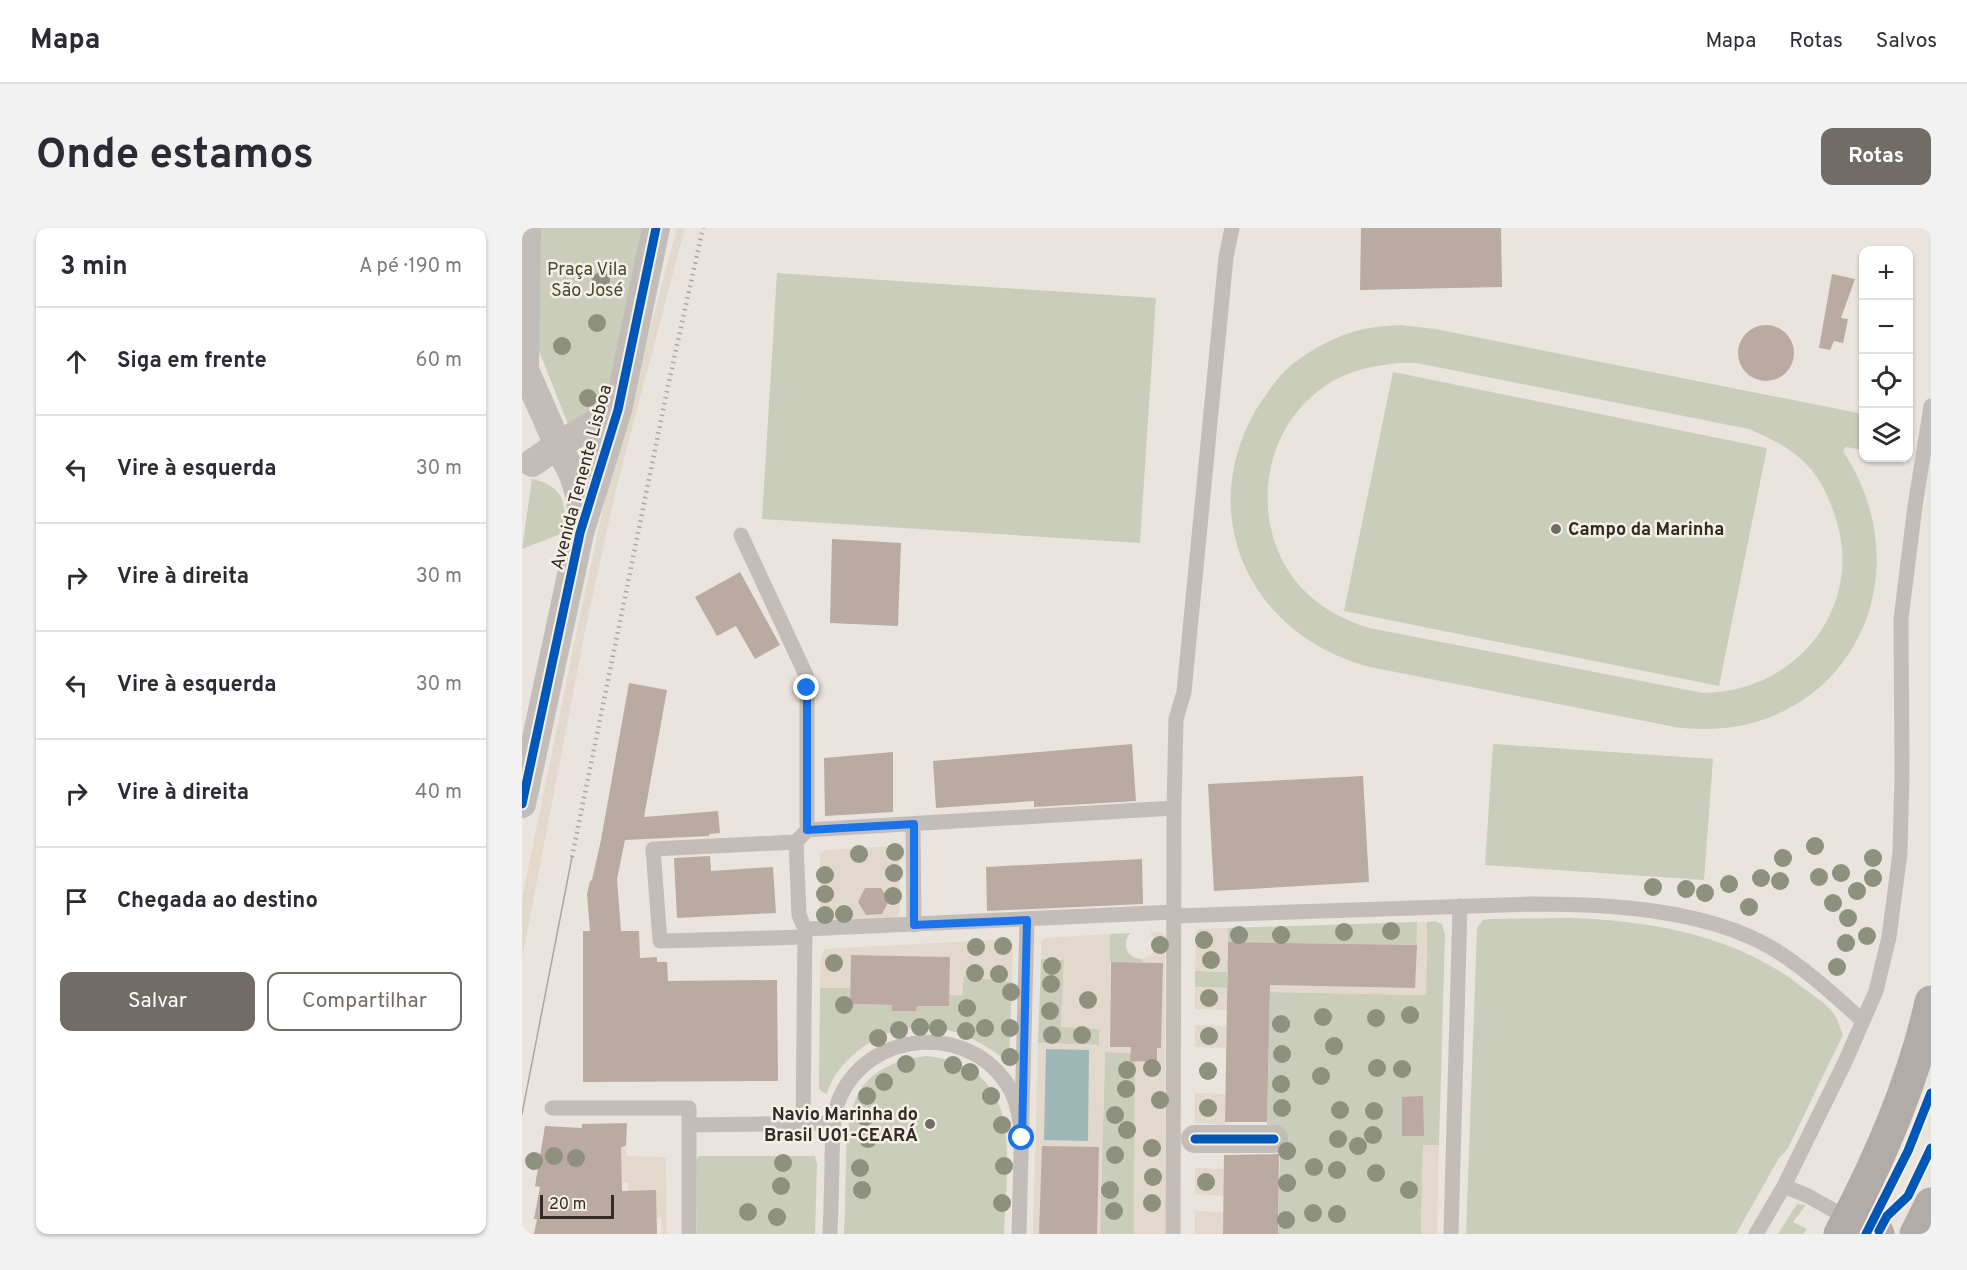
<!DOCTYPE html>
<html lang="pt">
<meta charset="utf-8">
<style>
body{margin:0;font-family:Overpass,sans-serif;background:#f2f2f3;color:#2b2b33}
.controls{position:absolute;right:18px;top:18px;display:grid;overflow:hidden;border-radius:12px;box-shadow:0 2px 4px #0004}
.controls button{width:54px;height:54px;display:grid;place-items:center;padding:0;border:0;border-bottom:2px solid #e1e1e2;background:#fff;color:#2b2b33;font:30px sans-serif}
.scale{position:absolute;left:18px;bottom:15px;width:74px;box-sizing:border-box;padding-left:6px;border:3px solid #322b27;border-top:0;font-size:16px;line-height:21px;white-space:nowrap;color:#322b27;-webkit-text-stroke:4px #f6efe6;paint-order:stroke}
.stop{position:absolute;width:18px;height:18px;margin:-14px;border:4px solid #1a73e8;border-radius:50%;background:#fff}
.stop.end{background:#1a73e8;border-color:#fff;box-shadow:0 2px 6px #0008}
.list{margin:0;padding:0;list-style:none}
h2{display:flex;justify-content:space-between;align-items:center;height:78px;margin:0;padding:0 24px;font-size:26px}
h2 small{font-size:20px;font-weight:400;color:#7c7c81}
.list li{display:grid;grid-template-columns:39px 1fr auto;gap:18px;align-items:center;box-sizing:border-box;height:108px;padding:0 24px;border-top:2px solid #e1e1e2}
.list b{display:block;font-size:22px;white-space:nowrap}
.list em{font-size:20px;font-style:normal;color:#7c7c81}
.actions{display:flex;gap:12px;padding:18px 24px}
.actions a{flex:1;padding:14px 0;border:2px solid #726c67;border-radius:12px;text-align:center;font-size:21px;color:#726c67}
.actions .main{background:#726c67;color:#fff}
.icon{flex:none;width:33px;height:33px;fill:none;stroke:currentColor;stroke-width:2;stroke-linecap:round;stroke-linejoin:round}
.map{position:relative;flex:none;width:1409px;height:1006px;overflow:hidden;border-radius:12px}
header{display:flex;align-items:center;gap:36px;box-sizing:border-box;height:84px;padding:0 30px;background:#fff;border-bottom:2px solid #e1e1e2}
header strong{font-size:28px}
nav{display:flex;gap:33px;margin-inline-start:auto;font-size:21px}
.intro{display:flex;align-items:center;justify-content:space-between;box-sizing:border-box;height:144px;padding:0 36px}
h1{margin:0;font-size:42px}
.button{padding:15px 27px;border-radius:12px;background:#726c67;color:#fff;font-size:21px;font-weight:700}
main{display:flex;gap:36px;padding:0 36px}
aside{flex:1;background:#fff;border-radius:12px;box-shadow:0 2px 4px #0004}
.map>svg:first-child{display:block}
.green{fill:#cacdba;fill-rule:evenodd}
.plaza{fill:#e3d8cc}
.water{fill:#9eb8b8}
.building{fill:#bbaaa2}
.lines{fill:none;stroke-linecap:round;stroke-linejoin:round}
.lane{stroke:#c2bdb8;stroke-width:15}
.street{stroke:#c2bdb8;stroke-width:28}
.primary{stroke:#b1aca7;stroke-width:33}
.tram{stroke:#aaa6a2;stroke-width:1.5}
.rail{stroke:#aaa6a2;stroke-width:4.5;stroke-dasharray:1.5 4.5;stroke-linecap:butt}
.cycleway-casing{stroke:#f6efe6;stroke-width:13}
.cycleway{stroke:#0057b8;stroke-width:9}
.tree{fill:#8d917d}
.route{stroke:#1a73e8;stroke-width:8}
.poi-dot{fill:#726c67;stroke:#f6efe6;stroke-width:2}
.labels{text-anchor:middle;stroke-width:5;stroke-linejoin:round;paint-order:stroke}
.park-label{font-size:18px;fill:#414d2e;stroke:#f6efe6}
.street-label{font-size:18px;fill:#322b27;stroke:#f6efe6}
.poi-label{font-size:18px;font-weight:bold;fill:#322b27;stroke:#f6efe6;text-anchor:start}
</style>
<header>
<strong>Mapa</strong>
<nav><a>Mapa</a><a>Rotas</a><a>Salvos</a></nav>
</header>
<div class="intro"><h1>Onde estamos</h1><a class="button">Rotas</a></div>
<main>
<aside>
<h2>3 min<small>A pé · 190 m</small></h2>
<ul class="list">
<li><svg class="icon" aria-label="ahead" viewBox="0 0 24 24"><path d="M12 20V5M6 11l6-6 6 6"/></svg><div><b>Siga em frente</b></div><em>60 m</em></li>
<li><svg class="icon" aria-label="left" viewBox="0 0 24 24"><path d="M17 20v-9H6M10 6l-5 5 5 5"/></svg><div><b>Vire à esquerda</b></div><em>30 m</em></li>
<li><svg class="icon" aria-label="right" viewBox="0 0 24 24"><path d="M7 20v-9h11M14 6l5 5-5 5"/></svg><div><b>Vire à direita</b></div><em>30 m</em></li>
<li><svg class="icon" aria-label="left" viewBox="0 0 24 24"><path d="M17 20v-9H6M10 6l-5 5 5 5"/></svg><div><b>Vire à esquerda</b></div><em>30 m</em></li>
<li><svg class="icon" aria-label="right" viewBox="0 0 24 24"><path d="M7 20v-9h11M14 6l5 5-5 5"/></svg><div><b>Vire à direita</b></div><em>40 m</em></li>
<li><svg class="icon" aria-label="arrive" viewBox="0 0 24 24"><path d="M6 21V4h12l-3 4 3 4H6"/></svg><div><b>Chegada ao destino</b></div></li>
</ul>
<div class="actions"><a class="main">Salvar</a><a>Compartilhar</a></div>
</aside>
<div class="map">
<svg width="1409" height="1006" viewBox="0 0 1409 1006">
<rect width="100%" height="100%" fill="#eae4de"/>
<!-- green -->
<path class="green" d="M17,0H124L84,170L47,199L14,115Z
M255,45L634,70L618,315L240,291Z
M878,97L913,101L1341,186V222L1324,219L1321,223C1409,357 1315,521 1153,499L848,439C729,408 671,288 735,180C743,168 752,154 762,144C781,125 812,109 837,102C850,99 864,98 878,97ZM875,135H894L925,141L1227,201C1248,210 1270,221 1285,237C1298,250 1306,268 1312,285C1345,377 1276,464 1181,465L847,400C814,390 782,370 764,339C727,275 747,188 813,152C833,141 853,138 875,135Z
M871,144L1245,220L1197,458L822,383Z
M10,251C43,259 45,275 41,305L0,321Z
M971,516L1191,531L1182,652L963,637Z
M1049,690C1130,693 1211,707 1276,756C1287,765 1304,774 1312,786C1316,792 1318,800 1321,807L1266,920L1257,930L1214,1006H944L955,700L961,692L968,691Z
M913,693L920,696L923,706L917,917H901L899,1006H756L758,921L745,898L748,764L904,767L905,694Z
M895,694V717L706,714V700Z
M608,705C599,717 605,730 620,731L621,734H586L588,706Z
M519,731L542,732L539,799L578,800L577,817L516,815Z
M673,743L705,744V760L673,759Z
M442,748L490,754L487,835C439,795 381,782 331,827C319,838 309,850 305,866L300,864L297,860L298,760H328V776L370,777V783H394L395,778H426L427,767Z
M583,824L609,825L613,833L612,1006H578Z
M404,828C506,839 484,932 482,1006H322C323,983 323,960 324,936C325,874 335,837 404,828Z
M177,928H293L295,936L293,1006H175L174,933Z
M1275,976L1284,977L1271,994L1285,1001L1281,1006H1256Z"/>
<!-- plaza -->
<path class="plaza" d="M155,0H163L94,261L64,398L0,731V671L56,397L86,259Z
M373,618L377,619L378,682L375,690L300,693L298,690V625L304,622Z
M895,694H905L904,767L748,764V757L893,760Z
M706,700L705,744L673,743L674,704L677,701Z
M628,704H639L643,708V1006H612L613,833L635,834V820L639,819L641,735L621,734L620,731L629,727L634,718L633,713Z
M588,706V818L609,819V825L583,824L578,1006H511L516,815L577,817L578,801L539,799L542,732L519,731V714L523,710Z
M487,711L491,716L490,754L442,748L440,768L427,767V729L329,727L328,760H298L299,728L303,721Z
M673,759L705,760V782L673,781Z
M673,797L704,798V820L673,819Z
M673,865L703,866V897L673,895Z
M901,917H917L915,1006H899Z
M99,919H101L106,928L141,929L144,931L145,1006H140L139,990L107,992L134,984V962L106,963V955H100Z
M673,940L702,941V968L673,966Z
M673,983L701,984V1006H673Z"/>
<!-- water -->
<path class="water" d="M524,821L567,822L566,913L522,912Z"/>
<!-- building -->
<path class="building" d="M839,0H979L980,59L838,62Z
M1310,46L1333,51L1319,90L1326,91L1321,115L1312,113L1308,122L1297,120Z
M1216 125a28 28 0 1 1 56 0a28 28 0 1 1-56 0Z
M310,311L379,315L376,398L308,395Z
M218,344L258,417L233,431L214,398L195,408L173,369Z
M107,455L145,462L122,589L196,583L198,605L187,606V608L103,612L95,651L99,703H117L118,730L135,729V734H145L146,753L255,752L256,853L61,854V703H68L65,666L68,653L70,652L79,612Z
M610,516L614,573L512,579V573L414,580L411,533Z
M371,524V584L303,588L302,530Z
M841,548L847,654L692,663L686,556Z
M188,628L189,643L251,639L254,685L155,690L152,630Z
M620,631L621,676L465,683L464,639Z
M343,660H359L367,673L360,686L344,687L336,674Z
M706,714L895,717L893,760L748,757L745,894H703Z
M329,727L428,729L427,778H395L394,783H370V777L328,776Z
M589,734L641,735L639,820H635V834L608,833L609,819H588Z
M901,868L902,908H880V869Z
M105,895L104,918L99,919L100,963L134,962L135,1006H12L15,991H12L18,959L13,958L23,898L60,900V896Z
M520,918L577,919L575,1006H517Z
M757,926L756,1006H701L702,927Z"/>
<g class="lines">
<!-- lane -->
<path class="lane" d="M219,307L284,447L285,460V602L274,614L277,687L283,701L281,896
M391,596L392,697
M285,602L652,580
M274,614L131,621L138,713L283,709
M653,688L1011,676C1086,676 1182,681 1248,719C1282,739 1312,767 1341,793
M283,701L653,684
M30,880H167V897
M1262,958L1286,968L1329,992
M167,1006V897L311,895
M308,1006C309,980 310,954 310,929C311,911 310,892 316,874C344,801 449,793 488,861C496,876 498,893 500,910
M497,1006L505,691
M651,1006L652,580L654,491L662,464L704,29L710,0
M929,1006L938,678
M1234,1006L1262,958L1323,834L1354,763L1367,709L1378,625L1380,546L1379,391L1393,278L1409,178"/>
<!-- street -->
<path class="street" d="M5,0L3,142L36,217L51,247L59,273L58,289
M10,235L36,217L96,182
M0,576L58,305L96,182L134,0
M673,911H752"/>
<!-- primary -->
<path class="primary" d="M1318,1006C1357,933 1391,855 1409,774
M1318,1006C1332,1002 1342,1000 1356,1006
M1394,1006L1409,976"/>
<!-- tram -->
<path class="tram" d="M0,886L50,629"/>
<!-- rail -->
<path class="rail" d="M50,629L146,158L181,0"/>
<!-- cycleway casing -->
<g class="cycleway-casing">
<path id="cycleway" d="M0,576L58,305L96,182L134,0
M673,911H752
M1357,1003L1365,988L1386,968L1409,920
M1344,1006L1386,923L1409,865"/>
</g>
<!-- cycleway -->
<use href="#cycleway" class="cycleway"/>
</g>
<!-- trees -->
<g class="tree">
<circle cx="79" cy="53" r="9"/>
<circle cx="75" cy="95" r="9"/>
<circle cx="40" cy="118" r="9"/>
<circle cx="66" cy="170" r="9"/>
<circle cx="1293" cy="618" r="9"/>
<circle cx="373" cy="624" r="9"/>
<circle cx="337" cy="626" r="9"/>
<circle cx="1261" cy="630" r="9"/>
<circle cx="1351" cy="630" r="9"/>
<circle cx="372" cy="645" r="9"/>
<circle cx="1319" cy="645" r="9"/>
<circle cx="303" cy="647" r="9"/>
<circle cx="1297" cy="649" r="9"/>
<circle cx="1239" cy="650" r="9"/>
<circle cx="1351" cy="650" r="9"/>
<circle cx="1258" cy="653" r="9"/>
<circle cx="1207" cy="656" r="9"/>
<circle cx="1131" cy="659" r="9"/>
<circle cx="1164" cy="661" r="9"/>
<circle cx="1335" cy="663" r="9"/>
<circle cx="1183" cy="665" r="9"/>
<circle cx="303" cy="666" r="9"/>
<circle cx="371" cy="668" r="9"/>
<circle cx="1311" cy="675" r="9"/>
<circle cx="1227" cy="679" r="9"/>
<circle cx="322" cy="686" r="9"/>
<circle cx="303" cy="687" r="9"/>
<circle cx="1326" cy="690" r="9"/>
<circle cx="869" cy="703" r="9"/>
<circle cx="822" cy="704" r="9"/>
<circle cx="717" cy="707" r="9"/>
<circle cx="759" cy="707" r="9"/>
<circle cx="1345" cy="708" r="9"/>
<circle cx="682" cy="712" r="9"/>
<circle cx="1324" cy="715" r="9"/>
<circle cx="638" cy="717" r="9"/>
<circle cx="481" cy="718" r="9"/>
<circle cx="454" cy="719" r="9"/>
<circle cx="689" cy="732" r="9"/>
<circle cx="312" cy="735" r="9"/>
<circle cx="530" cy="738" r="9"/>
<circle cx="1315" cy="739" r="9"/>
<circle cx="453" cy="745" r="9"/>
<circle cx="477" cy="746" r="9"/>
<circle cx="529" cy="756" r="9"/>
<circle cx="489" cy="764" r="9"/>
<circle cx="687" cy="770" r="9"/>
<circle cx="566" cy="772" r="9"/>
<circle cx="322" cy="777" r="9"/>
<circle cx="445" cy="780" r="9"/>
<circle cx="528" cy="783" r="9"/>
<circle cx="888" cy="787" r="9"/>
<circle cx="801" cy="789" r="9"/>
<circle cx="854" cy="790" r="9"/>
<circle cx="759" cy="796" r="9"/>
<circle cx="398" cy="799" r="9"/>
<circle cx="416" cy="800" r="9"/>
<circle cx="463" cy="800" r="9"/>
<circle cx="488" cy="800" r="9"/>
<circle cx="377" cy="802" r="9"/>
<circle cx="444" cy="803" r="9"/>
<circle cx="530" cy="807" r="9"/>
<circle cx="560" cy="807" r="9"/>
<circle cx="687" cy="808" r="9"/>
<circle cx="356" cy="810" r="9"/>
<circle cx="812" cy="818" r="9"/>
<circle cx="760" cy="826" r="9"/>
<circle cx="488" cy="829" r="9"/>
<circle cx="384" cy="836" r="9"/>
<circle cx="431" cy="837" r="9"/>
<circle cx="630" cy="840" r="9"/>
<circle cx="855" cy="840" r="9"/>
<circle cx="880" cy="841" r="9"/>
<circle cx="605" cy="842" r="9"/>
<circle cx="686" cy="843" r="9"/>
<circle cx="448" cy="844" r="9"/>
<circle cx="799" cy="848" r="9"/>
<circle cx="362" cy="854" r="9"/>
<circle cx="759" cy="856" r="9"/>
<circle cx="604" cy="861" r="9"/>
<circle cx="345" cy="868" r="9"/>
<circle cx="469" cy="868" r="9"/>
<circle cx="638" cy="872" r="9"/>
<circle cx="686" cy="880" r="9"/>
<circle cx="760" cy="880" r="9"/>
<circle cx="818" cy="882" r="9"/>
<circle cx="852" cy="883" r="9"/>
<circle cx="593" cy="887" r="9"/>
<circle cx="343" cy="889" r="9"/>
<circle cx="480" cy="897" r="9"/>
<circle cx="605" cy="902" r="9"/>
<circle cx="851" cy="907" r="9"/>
<circle cx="346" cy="911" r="9"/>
<circle cx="816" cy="911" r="9"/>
<circle cx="836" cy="918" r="9"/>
<circle cx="630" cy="920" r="9"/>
<circle cx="765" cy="923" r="9"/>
<circle cx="593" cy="927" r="9"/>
<circle cx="32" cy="928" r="9"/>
<circle cx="54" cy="930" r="9"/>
<circle cx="12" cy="933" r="9"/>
<circle cx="261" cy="935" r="9"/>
<circle cx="482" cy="938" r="9"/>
<circle cx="792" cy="939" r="9"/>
<circle cx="338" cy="940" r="9"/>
<circle cx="815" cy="942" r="9"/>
<circle cx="854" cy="945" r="9"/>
<circle cx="631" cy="949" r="9"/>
<circle cx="684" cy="954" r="9"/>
<circle cx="765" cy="955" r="9"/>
<circle cx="259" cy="958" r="9"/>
<circle cx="340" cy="962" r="9"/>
<circle cx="588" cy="962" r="9"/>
<circle cx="887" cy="962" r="9"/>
<circle cx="480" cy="975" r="9"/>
<circle cx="630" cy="975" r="9"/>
<circle cx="592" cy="983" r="9"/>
<circle cx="226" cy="984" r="9"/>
<circle cx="791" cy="985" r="9"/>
<circle cx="815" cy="986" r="9"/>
<circle cx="255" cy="989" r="9"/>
<circle cx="764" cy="992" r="9"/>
</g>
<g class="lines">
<!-- route -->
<path class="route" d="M285,460V602L392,596V697L505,692L500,910"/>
</g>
<!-- markers -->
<g class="poi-dot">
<circle cx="1034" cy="301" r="6"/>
<circle cx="408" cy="896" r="6"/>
</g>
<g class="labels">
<!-- park labels -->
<g class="park-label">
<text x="65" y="47">Praça Vila<tspan x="65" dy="21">São José</tspan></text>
</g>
<!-- street labels -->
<g class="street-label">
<text transform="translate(59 249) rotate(-75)" y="6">Avenida Tenente Lisboa</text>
</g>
<!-- poi labels -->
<g class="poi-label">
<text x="1046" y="307">Campo da Marinha</text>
<text x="396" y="892" text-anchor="end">Navio Marinha do<tspan x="396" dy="21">Brasil U01-CEARÁ</tspan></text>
</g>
</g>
</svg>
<div class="controls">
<button>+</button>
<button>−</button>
<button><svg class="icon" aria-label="locate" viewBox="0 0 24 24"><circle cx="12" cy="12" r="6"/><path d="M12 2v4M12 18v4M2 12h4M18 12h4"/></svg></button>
<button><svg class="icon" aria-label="layers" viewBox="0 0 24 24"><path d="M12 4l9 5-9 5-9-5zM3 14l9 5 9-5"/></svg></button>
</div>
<div class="scale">20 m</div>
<div class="stop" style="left:500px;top:910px"></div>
<div class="stop end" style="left:285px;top:460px"></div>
</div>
</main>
